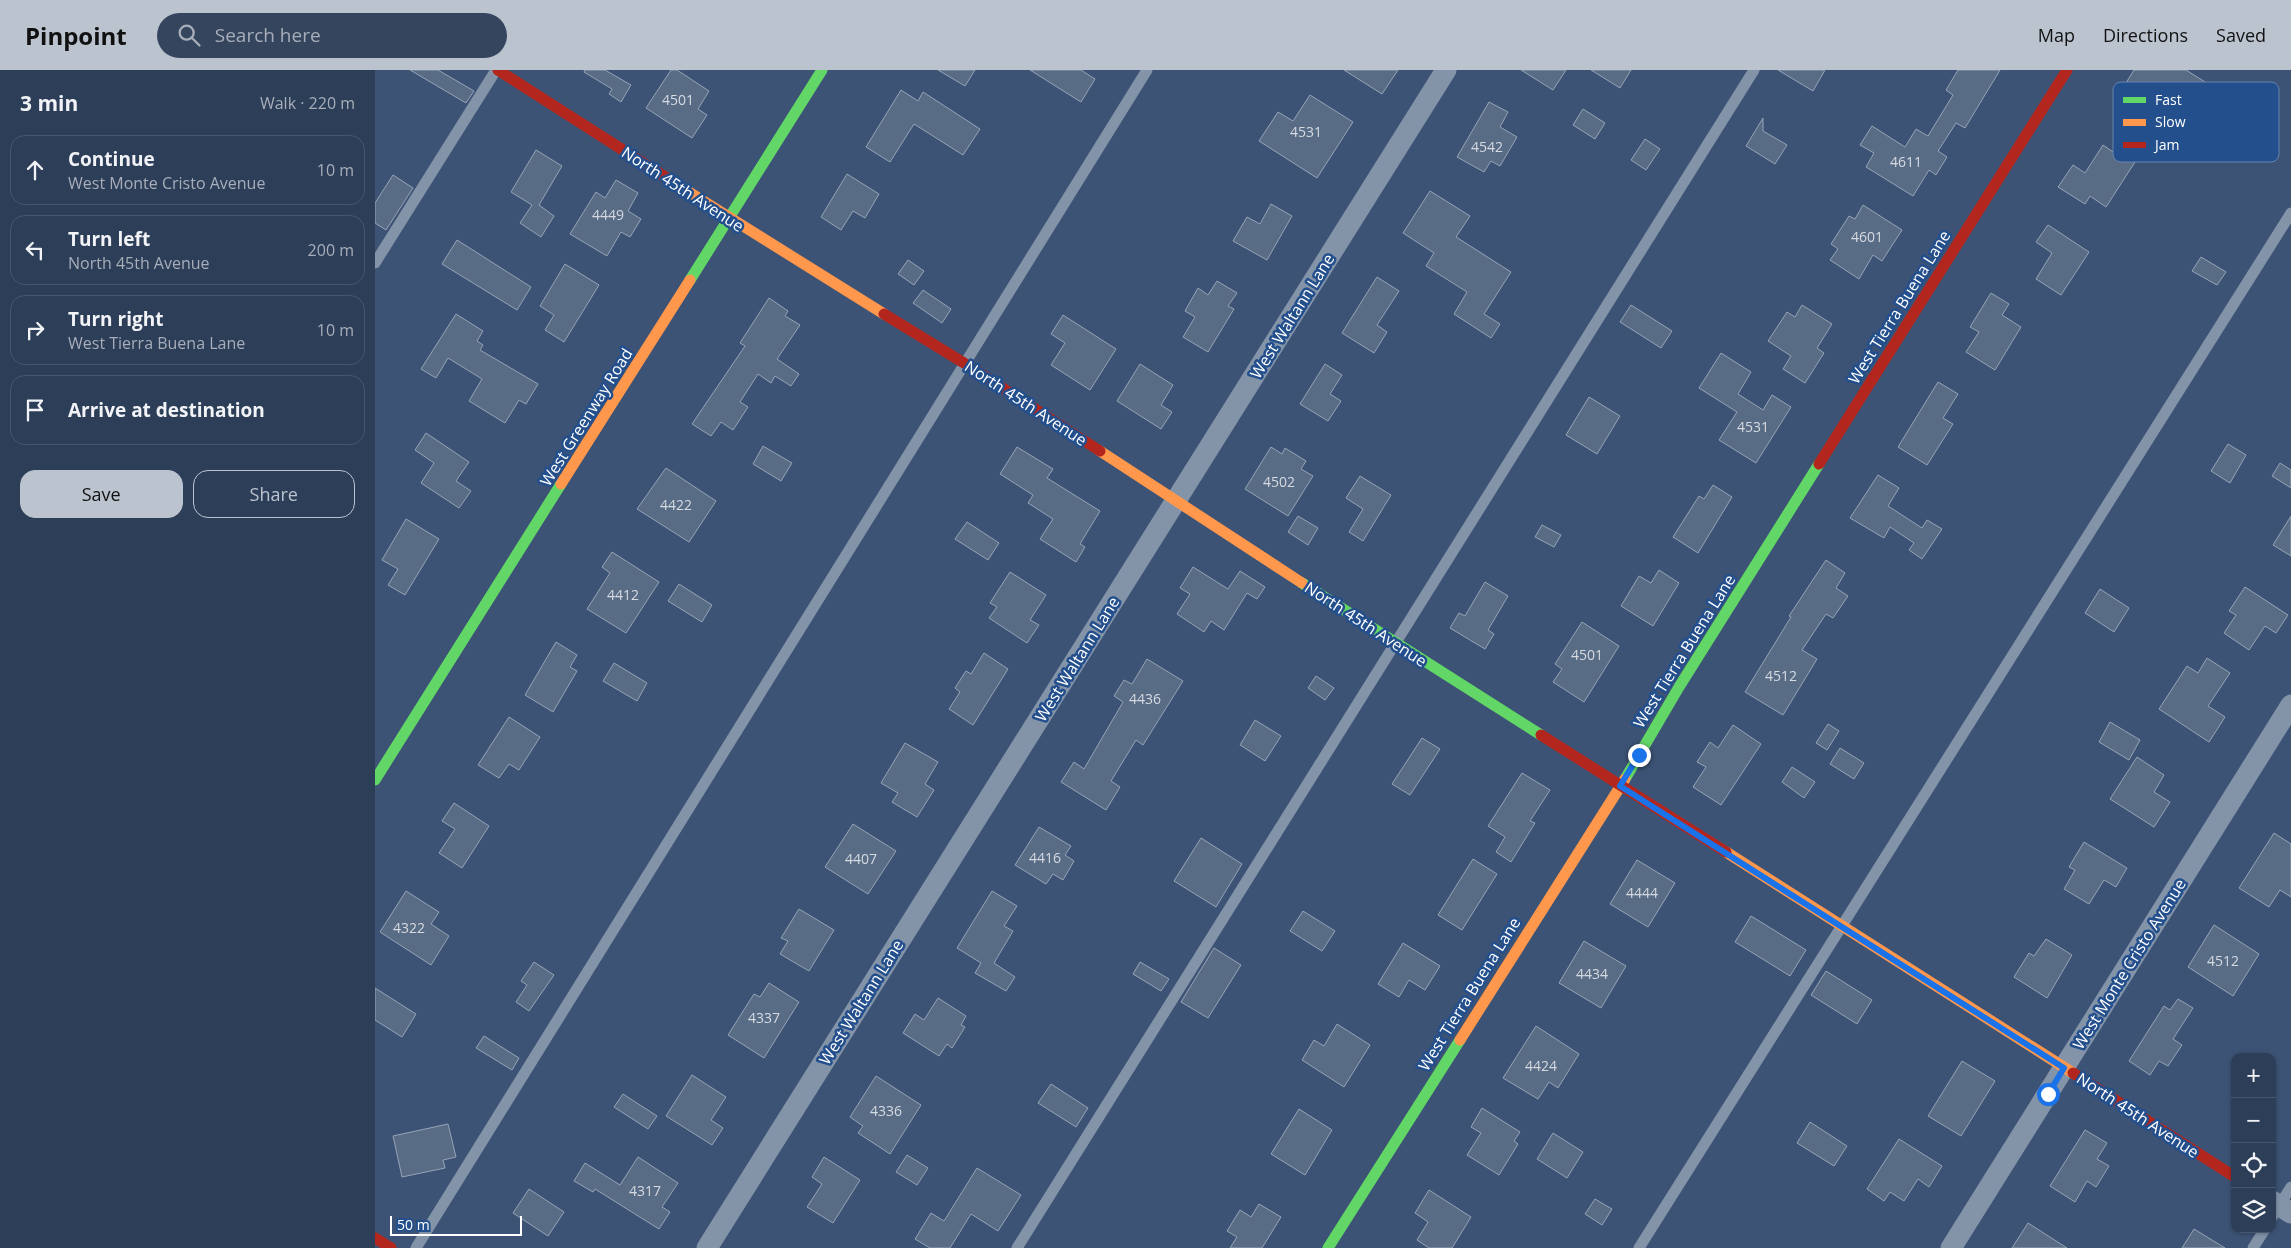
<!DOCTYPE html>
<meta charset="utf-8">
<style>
body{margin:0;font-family:"Open Sans",sans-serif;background:#35455e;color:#f1f3f6}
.controls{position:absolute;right:15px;bottom:15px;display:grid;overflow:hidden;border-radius:10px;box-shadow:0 1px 4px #0004}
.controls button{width:45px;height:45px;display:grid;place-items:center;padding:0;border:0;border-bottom:1px solid #48576e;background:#2d3e58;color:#f1f3f6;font:25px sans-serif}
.scale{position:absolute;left:15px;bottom:12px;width:132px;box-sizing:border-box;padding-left:5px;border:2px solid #fff;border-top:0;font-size:14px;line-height:18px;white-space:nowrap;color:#fff;-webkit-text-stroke:4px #244f8d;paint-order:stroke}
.stop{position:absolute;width:15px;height:15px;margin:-11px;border:4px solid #1a73e8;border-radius:50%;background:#fff}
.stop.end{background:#1a73e8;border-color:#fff;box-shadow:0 1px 5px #0008}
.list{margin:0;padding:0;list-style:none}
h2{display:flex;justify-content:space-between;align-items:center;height:65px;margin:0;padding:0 20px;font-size:21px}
h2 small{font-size:16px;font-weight:400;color:#a7aeba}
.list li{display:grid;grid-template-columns:32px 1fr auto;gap:15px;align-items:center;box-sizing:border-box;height:70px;margin:0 10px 10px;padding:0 10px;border:1px solid #48576e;border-radius:15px}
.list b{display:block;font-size:19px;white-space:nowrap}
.list p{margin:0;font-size:16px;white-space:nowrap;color:#a7aeba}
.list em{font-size:16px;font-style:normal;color:#a7aeba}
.actions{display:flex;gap:10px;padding:15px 20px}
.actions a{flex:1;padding:11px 0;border:1px solid #bbc3cf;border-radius:15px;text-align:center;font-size:18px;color:#bbc3cf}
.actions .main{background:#bbc3cf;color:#111}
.icon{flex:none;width:28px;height:28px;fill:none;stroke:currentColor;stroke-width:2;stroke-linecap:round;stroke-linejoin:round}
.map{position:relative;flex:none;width:1916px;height:1178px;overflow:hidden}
header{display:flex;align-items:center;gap:30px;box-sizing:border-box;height:70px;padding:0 25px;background:#bbc3cf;color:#111}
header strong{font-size:24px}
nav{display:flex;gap:28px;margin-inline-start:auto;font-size:18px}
.search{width:350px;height:45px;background:#35455e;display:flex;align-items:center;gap:12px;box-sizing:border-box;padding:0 18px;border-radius:28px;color:#a7aeba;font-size:19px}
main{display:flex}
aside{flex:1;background:#2d3e58}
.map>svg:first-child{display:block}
.building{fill:#596c86;stroke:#97a4b7}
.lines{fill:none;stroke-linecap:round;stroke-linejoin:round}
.lane{stroke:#8393a8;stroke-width:11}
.street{stroke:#8393a8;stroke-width:21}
.fast{stroke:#63d668;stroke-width:11}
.slow{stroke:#ff974d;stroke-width:11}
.jam{stroke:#b3261e;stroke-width:11}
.route{stroke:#1a73e8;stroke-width:6}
.labels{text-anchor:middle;stroke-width:5;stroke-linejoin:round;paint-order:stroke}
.number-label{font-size:14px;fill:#d6dae1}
.street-label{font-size:16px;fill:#fff;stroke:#244f8d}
.key{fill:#244f8d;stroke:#6684af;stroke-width:1}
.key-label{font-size:14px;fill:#fff}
</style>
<header>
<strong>Pinpoint</strong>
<div class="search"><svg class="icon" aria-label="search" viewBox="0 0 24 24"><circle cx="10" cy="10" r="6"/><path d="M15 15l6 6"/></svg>Search here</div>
<nav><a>Map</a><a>Directions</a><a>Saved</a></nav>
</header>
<main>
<aside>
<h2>3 min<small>Walk · 220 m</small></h2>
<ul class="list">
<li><svg class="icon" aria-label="ahead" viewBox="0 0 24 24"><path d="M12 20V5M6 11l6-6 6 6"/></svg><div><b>Continue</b><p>West Monte Cristo Avenue</p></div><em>10 m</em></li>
<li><svg class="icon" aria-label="left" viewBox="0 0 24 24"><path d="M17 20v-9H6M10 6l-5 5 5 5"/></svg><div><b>Turn left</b><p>North 45th Avenue</p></div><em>200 m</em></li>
<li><svg class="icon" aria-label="right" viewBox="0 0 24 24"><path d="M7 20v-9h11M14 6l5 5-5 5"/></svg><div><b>Turn right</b><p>West Tierra Buena Lane</p></div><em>10 m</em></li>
<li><svg class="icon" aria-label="arrive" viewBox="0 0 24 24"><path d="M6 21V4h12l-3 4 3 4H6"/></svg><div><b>Arrive at destination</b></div></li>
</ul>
<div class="actions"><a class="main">Save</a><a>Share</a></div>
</aside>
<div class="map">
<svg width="1916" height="1178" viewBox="0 0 1916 1178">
<rect width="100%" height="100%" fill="#3c5375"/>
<!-- building -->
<path class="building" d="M35,0H63L99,21L91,33Z
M210,0H230L256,15L246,32L234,24L237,19L209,2Z
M296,0H302L334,21L323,39L332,45L317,68L271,38Z
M563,0H600L590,16Z
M655,0H706L720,9L706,32Z
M969,0H1023L1007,24Z
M1146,0H1191L1178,20Z
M1216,0H1256L1245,18Z
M1403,0H1450L1438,21Z
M1583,0H1625L1590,58L1581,53L1563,81L1572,87L1561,105L1554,100L1538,126L1491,97L1499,83L1485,75L1497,56L1530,77L1541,59L1553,66L1578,25L1571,20Z
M1759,0H1811L1838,17L1837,19L1842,22L1836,32L1893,67L1880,88L1818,50L1805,71L1746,35L1753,25L1746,21Z
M526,20L543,31L548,22L605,59L588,85L539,54L515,92L491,77Z
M935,25L978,52L942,108L884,71L903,42L918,51Z
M1114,32L1133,42L1125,57L1142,67L1125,96L1116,91L1109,102L1082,87Z
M1208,39L1230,53L1220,69L1198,55Z
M1388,48V61L1412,75L1400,94L1371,76Z
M1270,69L1285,79L1271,100L1256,90Z
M1750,71L1767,81L1731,137L1715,126L1710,134L1683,117L1698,95L1710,103L1728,75L1741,84Z
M161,80L187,96L164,135L179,146L166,167L145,153L157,135L136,122Z
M472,104L504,124L490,148L478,141L466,160L446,147Z
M18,105L38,118L11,160L0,153V133Z
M241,110L263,123L253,141L266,149L255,167L246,162L232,186L195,164L221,122L230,128Z
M1055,121L1095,146L1081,167L1136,202L1109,244L1125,254L1116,268L1079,244L1092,222L1051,196L1059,183L1028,163Z
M896,134L917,146L892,190L858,171L872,147L885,154Z
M1488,135L1527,160L1507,191L1498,185L1484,209L1455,190L1463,179L1456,174L1474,146L1480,149Z
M1673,155L1714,182L1686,225L1661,209L1677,183L1661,172Z
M82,170L156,217L142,240L67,194Z
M1826,187L1851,202L1842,215L1817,201Z
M533,190L549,201L539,215L523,204Z
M190,194L224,215L189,272L170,260L179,245L165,236Z
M1002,207L1024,221L1002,255L1012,262L999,283L967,263Z
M842,211L862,223L853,236L859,239L833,282L808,267L820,247L810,241L823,218L833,225Z
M548,220L576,239L567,253L538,233Z
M1616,223L1634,234L1627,245L1646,257L1620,300L1591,282L1604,262L1595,257Z
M394,228L413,241L410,246L425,255L402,289L424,304L416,316L400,306L396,313L383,304L365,332L373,337L358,360L346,352L336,366L317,354L370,276L365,273Z
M1256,235L1297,261L1286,278L1245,252Z
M1427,235L1457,254L1442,278L1449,283L1430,313L1408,299L1416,286L1393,271L1412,242L1420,247Z
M81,244L108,261L102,271L108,275L105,280L163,314L151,334L144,330L130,353L94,331L107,309L73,288L61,308L46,299Z
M688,245L741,279L715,320L676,295L690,273L676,264Z
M1346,283L1376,302L1363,324L1388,340L1397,325L1416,337L1381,393L1344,370L1362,342L1324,318Z
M765,294L798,315L786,335L797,342L786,359L742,331Z
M950,294L967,305L955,324L966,331L953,351L925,334Z
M1563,312L1583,324L1568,348L1578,354L1552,395L1523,377Z
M1214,327L1245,346L1222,384L1191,365Z
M51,363L94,392L81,411L96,421L84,438L46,413L59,393L40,380Z
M1853,374L1871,385L1855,413L1836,401Z
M388,376L417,393L406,411L378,394Z
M642,377L678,399L672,408L725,441L705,474L710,477L701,492L665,469L678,449L653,433L658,425L625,404Z
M896,377L907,384L910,378L931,391L926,399L938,406L913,446L870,419Z
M1905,393L1916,400V418L1897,406Z
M291,398L341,431L314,472L262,439Z
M1503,405L1524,418L1513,436L1547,458L1552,450L1567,459L1547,489L1534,480L1539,473L1515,457L1509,468L1475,448Z
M985,406L1016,425L988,471L974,462L988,439L971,428Z
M1338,415L1357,427L1323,483L1298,467L1324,426L1329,429Z
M923,446L943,458L933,475L913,462Z
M1916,446V486L1898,475Z
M31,449L64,469L30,525L13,515L23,499L7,490Z
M592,452L624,473L613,490L580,469Z
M1167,455L1186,465L1179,477L1160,467Z
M237,482L284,512L251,563L212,539L235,503L227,497Z
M1451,490L1470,503L1461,518L1473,526L1458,548L1451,544L1427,580L1442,589L1408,645L1370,622L1416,547L1414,546Z
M818,497L853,519L865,501L890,517L882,529L872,523L849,560L836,551L829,562L802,544L815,524L805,518Z
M1284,500L1304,513L1278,556L1246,536L1264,506L1276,513Z
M635,502L671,525L655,550L664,555L652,573L614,548L622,537L615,533Z
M1110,512L1133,526L1113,560L1119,564L1110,579L1075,558L1084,543L1090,546Z
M304,514L337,535L327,552L293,531Z
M1870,517L1913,545L1901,563L1890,556L1874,580L1849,563L1861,545L1854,541Z
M1725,519L1754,538L1739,562L1710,543Z
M1207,552L1244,576L1209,632L1178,612L1187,599L1180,594Z
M181,572L202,585L195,597L202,601L178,642L150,625Z
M609,583L633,599L598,655L574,639L585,622L580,618L591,601L596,604Z
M1832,588L1855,603L1833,636L1850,647L1834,672L1784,639L1812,596L1823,603Z
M772,589L808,611L768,675L761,670L736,711L745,717L731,740L686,712L699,692L709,699L748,632L739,626L749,610L757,614Z
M239,593L272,613L262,631L228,611Z
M941,606L959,618L950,630L933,618Z
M134,647L165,667L144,700L134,694L124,708L103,695Z
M880,650L906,666L890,691L865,675Z
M1735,652L1765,670L1754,690L1724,672Z
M1453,654L1464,661L1452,680L1441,673Z
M1358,655L1386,674L1346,735L1318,717L1331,697L1322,692L1335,672L1343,678Z
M1047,668L1065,679L1035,725L1017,714Z
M530,673L563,692L550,714L559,720L542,747L517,732L523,723L506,713Z
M1465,678L1489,693L1479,709L1455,694Z
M1762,687L1789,705L1779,722L1795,732L1779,757L1735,729Z
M1417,697L1440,712L1429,728L1407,712Z
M1147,703L1175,720L1155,751L1160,753L1136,792L1121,782L1130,767L1113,756Z
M79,733L114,756L87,798L64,783L80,759L67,751Z
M478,754L521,781L493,824L450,797Z
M664,757L696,776L690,785L699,791L688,810L678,804L671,814L640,795Z
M1899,763L1916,774V827L1905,820L1894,837L1864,818Z
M826,768L867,794L841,837L799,811Z
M1709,772L1752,798L1741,817L1729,810L1714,834L1689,819L1700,800L1694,797Z
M1098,789L1122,804L1087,860L1063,845Z
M1262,790L1300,813L1273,857L1235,834Z
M31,821L64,842L56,854L74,866L56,895L5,862Z
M617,821L642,836L629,856L638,861L619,893L640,907L631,921L600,903L606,893L582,878Z
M424,839L459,860L434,901L405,884L413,871L406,868Z
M928,841L960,861L947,881L915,861Z
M1376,846L1431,880L1415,906L1360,872Z
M1839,855L1884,884L1858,926L1813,897Z
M1671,869L1697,885L1672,928L1639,907L1654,883L1659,886Z
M1209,871L1251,896L1226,938L1184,913Z
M1028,873L1065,896L1050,920L1034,910L1024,927L1003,914Z
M839,878L866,895L833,948L806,932Z
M159,892L179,905L154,941L141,932L152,915L146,911Z
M765,892L794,909L786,921L758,904Z
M1451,901L1497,930L1482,954L1436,925Z
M394,913L424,932L389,988L353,965L379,924L385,927Z
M0,918L41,944L27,967L0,950Z
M563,928L591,946L586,955L590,957L577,978L572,974L564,986L528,963L540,944L549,950Z
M1803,929L1818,938L1798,969L1807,975L1793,996L1784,991L1775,1005L1754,991L1789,936L1795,940Z
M962,954L995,975L969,1017L927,990L939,970L949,976Z
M1161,956L1204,984L1183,1018L1174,1012L1163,1029L1128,1008Z
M109,966L144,988L137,1000L101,978Z
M1587,991L1620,1011L1586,1066L1553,1046Z
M317,1005L351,1027L336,1050L348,1058L337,1075L291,1046Z
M501,1006L546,1035L515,1084L483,1063L488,1056L475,1047Z
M676,1014L713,1038L701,1057L663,1033Z
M248,1024L282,1046L273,1059L239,1037Z
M1107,1038L1145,1062L1139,1071L1143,1074L1124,1105L1092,1085L1106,1063L1096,1057Z
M924,1039L957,1060L930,1105L896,1084Z
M1435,1052L1472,1076L1459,1096L1422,1073Z
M73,1054L81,1087L68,1090L70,1098L27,1107L18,1066Z
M1710,1060L1732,1073L1722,1089L1734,1096L1721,1117L1712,1111L1700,1132L1675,1116Z
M1178,1063L1208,1082L1192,1108L1162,1089Z
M1524,1069L1567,1096L1554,1117L1543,1109L1529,1131L1515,1122L1509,1131L1492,1119Z
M532,1085L553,1098L542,1115L521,1102Z
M263,1087L303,1113L287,1137L295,1142L284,1159L220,1119L218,1122L199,1111L210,1093L245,1115Z
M449,1087L485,1110L458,1153L432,1137L447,1114L437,1107Z
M602,1098L646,1125L623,1161L596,1144L575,1178H555L540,1169L556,1143L569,1151Z
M154,1119L189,1142L173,1166L138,1143Z
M1054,1120L1096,1147L1077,1178H1054L1042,1170L1053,1152L1040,1143Z
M1220,1129L1237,1139L1227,1155L1210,1144Z
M884,1134L906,1147L887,1178H855L862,1167L852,1161L865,1140L876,1147Z
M1653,1153L1692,1178H1637Z
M1819,1159L1850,1178H1807Z"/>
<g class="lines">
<!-- lane -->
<path class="lane" d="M0,193L121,0
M1897,1147L1916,1117
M41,1178L772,0
M642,1178L1379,0
M1264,1178L1916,143
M1878,1178L1890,1159"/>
<!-- street -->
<path class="street" d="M1897,1131L1916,1143
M332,1178L1071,0
M1576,1178L1916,635"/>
<!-- fast -->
<path class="fast" d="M315,210L447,0
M927,513L1166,665
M1250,709L1304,617L1444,394
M0,710L186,414
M953,1178L1085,970"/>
<!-- slow -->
<path class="slow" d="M301,114L509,244
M725,381L927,513
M186,414L315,210
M1351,782L1698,1003
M1085,970L1250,709"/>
<!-- jam -->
<path class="jam" d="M123,0L301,114
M509,244L589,293L725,381
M1444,394L1692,0
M1166,665L1351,782
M1698,1003L1860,1107
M0,1168L16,1178"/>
</g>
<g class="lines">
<!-- route -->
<path class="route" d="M1264,685L1245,716L1689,998L1673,1024"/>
</g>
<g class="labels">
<!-- number labels -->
<g class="number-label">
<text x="303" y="35">4501</text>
<text x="931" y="67">4531</text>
<text x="1112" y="82">4542</text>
<text x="1531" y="97">4611</text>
<text x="233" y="150">4449</text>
<text x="1492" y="172">4601</text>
<text x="1378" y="362">4531</text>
<text x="904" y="417">4502</text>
<text x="301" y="440">4422</text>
<text x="248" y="530">4412</text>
<text x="1212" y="590">4501</text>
<text x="1406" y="611">4512</text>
<text x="770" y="634">4436</text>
<text x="670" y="793">4416</text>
<text x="486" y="794">4407</text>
<text x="1267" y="828">4444</text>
<text x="34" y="863">4322</text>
<text x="1848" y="896">4512</text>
<text x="1217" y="909">4434</text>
<text x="389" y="953">4337</text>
<text x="1166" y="1001">4424</text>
<text x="511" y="1046">4336</text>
<text x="270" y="1126">4317</text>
</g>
<!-- street labels -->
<g class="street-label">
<text transform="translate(308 119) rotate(33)" y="6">North 45th Avenue</text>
<text transform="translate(1524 237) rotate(-58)" y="6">West Tierra Buena Lane</text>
<text transform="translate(917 246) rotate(-58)" y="6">West Waltann Lane</text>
<text transform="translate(651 333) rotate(33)" y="6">North 45th Avenue</text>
<text transform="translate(211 347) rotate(-58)" y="6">West Greenway Road</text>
<text transform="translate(991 554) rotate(33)" y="6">North 45th Avenue</text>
<text transform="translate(1309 581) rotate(-58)" y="6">West Tierra Buena Lane</text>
<text transform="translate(702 589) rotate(-58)" y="6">West Waltann Lane</text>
<text transform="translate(1754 894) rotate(-58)" y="6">West Monte Cristo Avenue</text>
<text transform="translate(1094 924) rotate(-58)" y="6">West Tierra Buena Lane</text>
<text transform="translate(486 932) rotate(-58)" y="6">West Waltann Lane</text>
<text transform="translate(1763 1045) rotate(33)" y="6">North 45th Avenue</text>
</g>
</g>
<!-- legend -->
<rect x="1738" y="12" width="166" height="80" rx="8" class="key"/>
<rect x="1748" y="27" width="23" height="6" fill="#63d668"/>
<rect x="1748" y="49" width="23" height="7" fill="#ff974d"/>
<rect x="1748" y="72" width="23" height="6" fill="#b3261e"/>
<g class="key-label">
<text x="1780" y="35">Fast</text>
<text x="1780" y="57">Slow</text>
<text x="1780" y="80">Jam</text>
</g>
</svg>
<div class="controls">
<button>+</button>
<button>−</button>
<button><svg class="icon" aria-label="locate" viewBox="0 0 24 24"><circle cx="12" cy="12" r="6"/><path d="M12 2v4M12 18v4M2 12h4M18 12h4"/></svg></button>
<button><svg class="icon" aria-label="layers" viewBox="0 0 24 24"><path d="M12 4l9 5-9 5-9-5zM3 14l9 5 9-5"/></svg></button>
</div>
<div class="scale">50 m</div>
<div class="stop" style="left:1673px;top:1024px"></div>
<div class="stop end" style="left:1264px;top:685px"></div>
</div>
</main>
